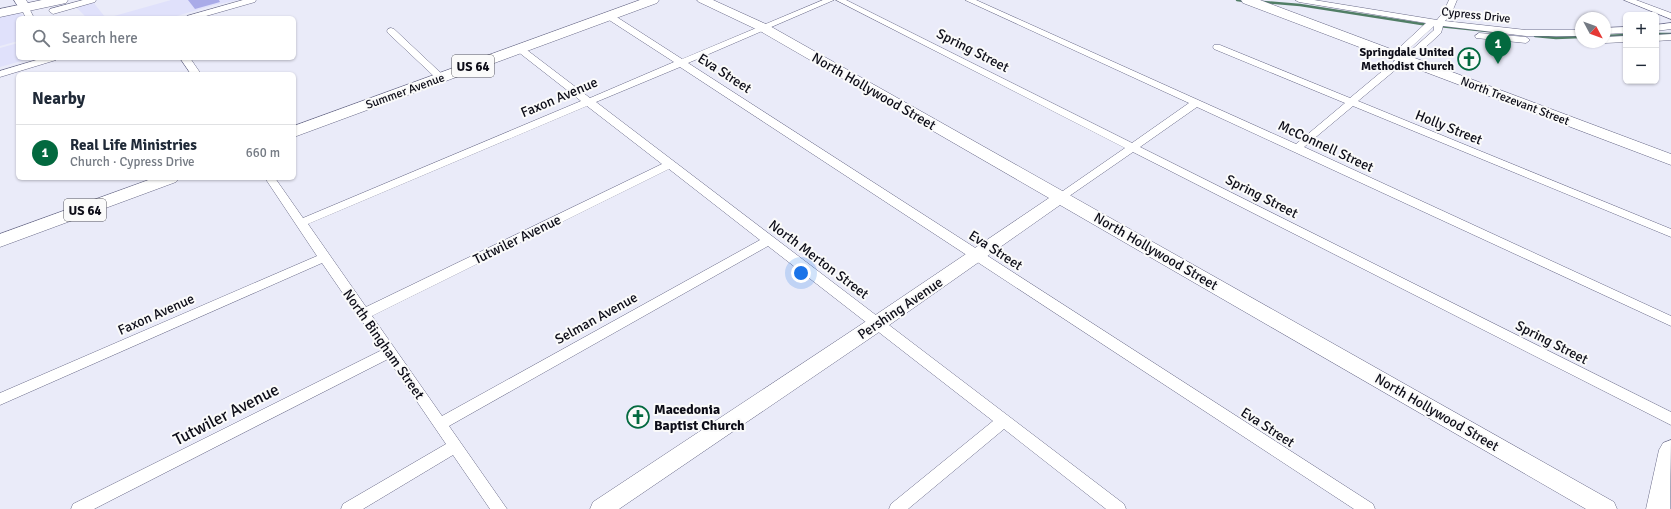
<!DOCTYPE html>
<meta charset="utf-8">
<style>
body{margin:0;font-family:Signika,sans-serif;background:#f2f2f3;color:#1f2937}
.controls{position:absolute;right:12px;top:12px;display:grid;overflow:hidden;border-radius:6px;box-shadow:0 1px 3px #0004}
.controls button{width:36px;height:36px;display:grid;place-items:center;padding:0;border:0;border-bottom:1px solid #e0e1e3;background:#fff;color:#1f2937;font:20px sans-serif}
.compass{position:absolute;left:1575px;top:12px;width:36px;height:36px;border-radius:50%;background:#fff;box-shadow:0 1px 3px #0004;rotate:131deg}
.you{position:absolute;left:801px;top:273px;width:14px;height:14px;margin:-10px;border:3px solid #fff;border-radius:50%;background:#1a73e8;box-shadow:0 0 0 6px #1a73e833}
.badge{display:grid;place-items:center;width:26px;height:26px;border-radius:50%;background:#03693f;color:#fff;font-size:13px;font-weight:700}
.pin{position:absolute;translate:-50% -33px;filter:drop-shadow(0 1px 2px #0008)}
.pin::after{content:'';position:absolute;top:21px;width:14px;height:12px;background:inherit;clip-path:polygon(0 0,100% 0,50% 100%)}
.list{margin:0;padding:0;list-style:none}
h2{display:flex;justify-content:space-between;align-items:center;height:52px;margin:0;padding:0 16px;font-size:17px}
h2 small{font-size:13px;font-weight:400;color:#747a83}
.list li{display:grid;grid-template-columns:26px 1fr auto;gap:12px;align-items:center;box-sizing:border-box;height:56px;padding:0 16px;border-top:1px solid #e0e1e3}
.list b{display:block;font-size:15px;white-space:nowrap}
.list p{margin:0;font-size:13px;white-space:nowrap;color:#747a83}
.list em{font-size:13px;font-style:normal;color:#747a83}
.icon{flex:none;width:22px;height:22px;fill:none;stroke:currentColor;stroke-width:2;stroke-linecap:round;stroke-linejoin:round}
.map{position:relative;flex:none;width:1671px;height:509px;overflow:hidden}
.search{position:absolute;background:#fff;box-shadow:0 1px 3px #0004;left:16px;top:16px;width:280px;height:44px;display:flex;align-items:center;gap:10px;box-sizing:border-box;padding:0 14px;border-radius:6px;color:#747a83;font-size:15px}
.panel{position:absolute;background:#fff;box-shadow:0 1px 3px #0004;left:16px;top:72px;width:280px;height:108px;border-radius:6px}
.map>svg:first-child{display:block}
.built{fill:#e0e1fb}
.lines{fill:none;stroke-linecap:round;stroke-linejoin:round}
.stream{stroke:#517e66;stroke-width:2.5}
.building{fill:#a9abe8}
.street-casing{stroke:#696a88;stroke-width:1}
.secondary-casing{stroke:#696a88;stroke-width:1}
.primary-casing{stroke:#696a88;stroke-width:1}
.street{fill:#fff;fill-rule:evenodd}
.secondary{fill:#fff;fill-rule:evenodd}
.primary{fill:#fff;fill-rule:evenodd}
.labels{text-anchor:middle;stroke-width:4;stroke-linejoin:round;paint-order:stroke}
.far-street-label{font-size:12px;fill:#0d0d18;stroke:#fafafa}
.far-poi-label{font-size:12px;font-weight:bold;fill:#0d0d18;stroke:#fafafa;text-anchor:end}
.shield{fill:#fafafa;stroke:#54545c;stroke-width:1}
.shield-label{font-size:13px;font-weight:bold;fill:#0d0d18}
.street-label{font-size:14px;fill:#0d0d18;stroke:#fafafa}
.poi-label{font-size:14px;font-weight:bold;fill:#0d0d18;stroke:#fafafa;text-anchor:start}
.near-street-label{font-size:17px;fill:#0d0d18;stroke:#fafafa}
</style>
<div class="map">
<svg width="1671" height="509" viewBox="0 0 1671 509">
<rect width="100%" height="100%" fill="#eaebf9"/>
<!-- built -->
<path class="built" d="M171,0H240L214,5L170,18H107Z
M93,2L105,17L87,18L76,7Z
M20,13L27,18H18V41L0,46V15Z
M18,43V58H32L0,67V48Z"/>
<g class="lines">
<!-- stream -->
<path class="stream" d="M1237,0L1244,1
M1263,2L1300,5L1428,25
M1439,26L1497,32
M1656,34H1671
M1535,36L1556,38L1581,37
M1605,36L1626,35"/>
</g>
<!-- building -->
<path class="building" d="M188,0H219L220,2L195,9Z"/>
<g class="lines">
<!-- street casing -->
<g class="street-casing">
<path id="street" d="M83,0H96L95,2L53,14L49,11L50,9Z
M243,0H256L255,2L199,18H186L187,16Z
M823,0H834L688,63L1373,504L1375,509H1354L680,67L596,102L1124,504L1126,509H1106L1004,429L908,509H889L891,504L993,421L768,246L449,426L507,509H490L453,455L363,509H341L343,504L446,444L388,359L94,509H71L73,504L382,350L322,263L0,405V393L317,256L265,178H275L303,218L581,101L517,51L516,49L517,47H523L590,98L674,62L606,18L605,16L606,14H612L682,59ZM587,106L662,164L366,307L308,224ZM669,169L760,240L442,416L372,316Z
M836,0H846L1132,143L1189,103L965,0H976L1296,144L1345,103L1214,49L1213,47L1214,45H1220L1350,98L1398,58L1397,50L1399,48L1426,23L1299,2L1295,0H1314L1437,20L1444,11L1449,0H1457L1452,12L1445,21L1526,30H1581V36H1526L1443,26L1441,33L1416,56L1406,61L1358,101L1671,229V237L1353,106L1304,147L1671,316V326L1197,107L1140,147L1671,412V425L1133,152L1065,199H1057L1055,197L1057,195L1125,148ZM1434,26V30L1407,54V51Z
M1624,0H1636L1671,13V19Z
M25,5L28,6L34,18H26L21,8Z
M1671,23V29L1656,31V25Z
M1626,27V33L1605,34V28Z
M391,28L394,29L444,76L446,78L444,80H438L388,33L387,31L388,29Z
M1479,33L1526,37L1530,40L1526,43L1476,38L1475,36Z
M1671,34V40L1656,41V35Z
M1626,36V42L1605,43L1602,42H1605V37Z
M43,58H58L56,60L0,77V71Z
M180,58H190L201,74H191Z"/>
</g>
<!-- secondary casing -->
<g class="secondary-casing">
<path id="secondary" d="M14,0H26L31,8L29,11H21Z
M697,0H713L768,25L1614,502L1617,509H1586L1060,205L885,328L619,509H590L593,502L871,318L1049,198L760,31L699,2Z"/>
</g>
<!-- primary casing -->
<g class="primary-casing">
<path id="primary" d="M42,0H68L66,3L0,17V9Z
M640,0H659L657,3L294,137V126Z
M1241,0H1260L1671,154V165L1243,3Z
M154,178H179L176,182L0,247V234Z
M1671,440L1670,509H1646L1659,450L1663,443Z"/>
</g>
<!-- street -->
<use href="#street" class="street"/>
<!-- secondary -->
<use href="#secondary" class="secondary"/>
<!-- primary -->
<use href="#primary" class="primary"/>
</g>
<!-- icons -->
<defs>
<g id="church-ring" transform="scale(1.15)"><circle r="9.5" fill="#fafafa" stroke="#03693f" stroke-width="1.5"/><path d="M-1.2-6h2.4v3.5h3.3v2.4h-3.3V6h-2.4V-.1h-3.3v-2.4h3.3Z" fill="#03693f"/></g>
</defs>
<g fill-rule="evenodd">
<use href="#church-ring" x="1469" y="59"/>
<use href="#church-ring" x="638" y="417"/>
</g>
<g class="labels">
<!-- far-street labels -->
<g class="far-street-label">
<text transform="translate(1476 15) rotate(6)" y="4">Cypress Drive</text>
<text transform="translate(405 91) rotate(-20)" y="4">Summer Avenue</text>
<text transform="translate(1515 101) rotate(21)" y="4">North Trezevant Street</text>
</g>
<!-- far-poi labels -->
<g class="far-poi-label">
<text x="1454" y="56">Springdale United<tspan x="1454" dy="14">Methodist Church</tspan></text>
</g>
<!-- shield labels -->
<g class="shield">
<rect x="452" y="55" width="42" height="22" rx="3"/>
<rect x="64" y="199" width="42" height="22" rx="3"/>
</g>
<g class="shield-label">
<text x="473" y="71">US 64</text>
<text x="85" y="215">US 64</text>
</g>
<!-- street labels -->
<g class="street-label">
<text transform="translate(973 50) rotate(27)" y="5">Spring Street</text>
<text transform="translate(725 73) rotate(33)" y="5">Eva Street</text>
<text transform="translate(874 91) rotate(30)" y="5">North Hollywood Street</text>
<text transform="translate(559 97) rotate(-23)" y="5">Faxon Avenue</text>
<text transform="translate(1449 127) rotate(22)" y="5">Holly Street</text>
<text transform="translate(1326 146) rotate(25)" y="5">McConnell Street</text>
<text transform="translate(1262 196) rotate(27)" y="5">Spring Street</text>
<text transform="translate(517 239) rotate(-26)" y="5">Tutwiler Avenue</text>
<text transform="translate(996 250) rotate(33)" y="5">Eva Street</text>
<text transform="translate(1156 251) rotate(30)" y="5">North Hollywood Street</text>
<text transform="translate(819 259) rotate(37)" y="5">North Merton Street</text>
<text transform="translate(900 308) rotate(-34)" y="5">Pershing Avenue</text>
<text transform="translate(156 314) rotate(-24)" y="5">Faxon Avenue</text>
<text transform="translate(596 318) rotate(-29)" y="5">Selman Avenue</text>
<text transform="translate(1552 342) rotate(27)" y="5">Spring Street</text>
<text transform="translate(384 344) rotate(55)" y="5">North Bingham Street</text>
<text transform="translate(1437 412) rotate(30)" y="5">North Hollywood Street</text>
<text transform="translate(1268 427) rotate(33)" y="5">Eva Street</text>
</g>
<!-- poi labels -->
<g class="poi-label">
<text x="654" y="414">Macedonia<tspan x="654" dy="16">Baptist Church</tspan></text>
</g>
<!-- near-street labels -->
<g class="near-street-label">
<text transform="translate(226 414) rotate(-27)" y="6">Tutwiler Avenue</text>
</g>
</g>
</svg>
<div class="controls">
<button>+</button>
<button>−</button>
</div>
<svg class="compass" viewBox="-18 -18 36 36"><path d="M0-13l5 13h-10z" fill="#e53935"/><path d="M0 13l5-13h-10z" fill="#747a83"/></svg>
<div class="you"></div>
<div class="pin badge" style="left:1498px;top:64px">1</div>
<div class="search"><svg class="icon" aria-label="search" viewBox="0 0 24 24"><circle cx="10" cy="10" r="6"/><path d="M15 15l6 6"/></svg>Search here</div>
<section class="panel">
<h2>Nearby<small></small></h2>
<ul class="list">
<li><span class="badge">1</span><div><b>Real Life Ministries</b><p>Church · Cypress Drive</p></div><em>660 m</em></li>
</ul>
</section>
</div>
